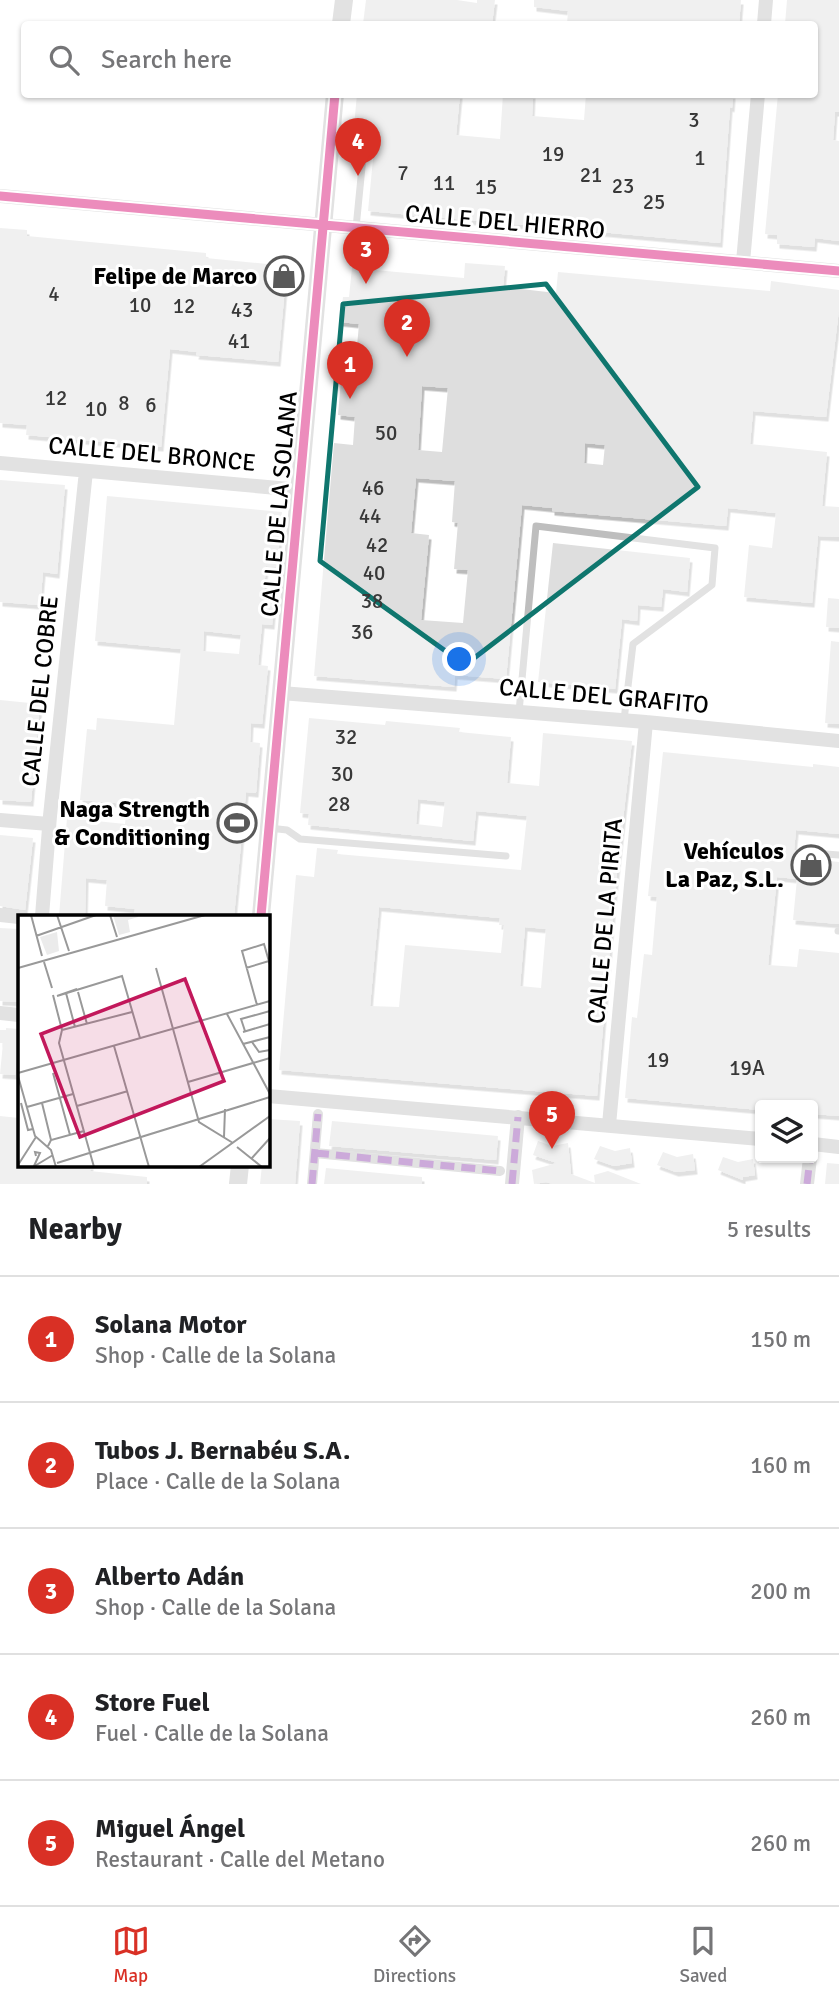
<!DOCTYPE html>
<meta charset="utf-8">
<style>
body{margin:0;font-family:Signika,sans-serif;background:#f6f6f6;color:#202124}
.controls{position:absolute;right:21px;bottom:21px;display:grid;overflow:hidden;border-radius:7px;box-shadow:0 2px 5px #0004}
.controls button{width:63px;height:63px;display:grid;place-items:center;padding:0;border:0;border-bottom:2px solid #e0e0e0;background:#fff;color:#202124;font:35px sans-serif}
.you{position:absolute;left:460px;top:660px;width:24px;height:24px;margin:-18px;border:5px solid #fff;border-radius:50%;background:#1a73e8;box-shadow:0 0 0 10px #1a73e833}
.badge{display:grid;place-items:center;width:46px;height:46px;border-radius:50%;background:#d93025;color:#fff;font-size:23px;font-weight:700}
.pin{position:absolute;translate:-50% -58px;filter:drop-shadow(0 2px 4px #0008)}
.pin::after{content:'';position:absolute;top:37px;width:24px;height:21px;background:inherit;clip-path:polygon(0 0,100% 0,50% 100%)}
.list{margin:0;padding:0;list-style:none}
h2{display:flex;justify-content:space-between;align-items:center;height:91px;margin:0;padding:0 28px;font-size:30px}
h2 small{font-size:23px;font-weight:400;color:#757577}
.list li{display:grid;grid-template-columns:46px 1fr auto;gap:21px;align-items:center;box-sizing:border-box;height:126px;padding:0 28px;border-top:2px solid #e0e0e0}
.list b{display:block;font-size:26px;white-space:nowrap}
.list p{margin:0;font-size:23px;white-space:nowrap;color:#757577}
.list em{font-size:23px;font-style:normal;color:#757577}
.icon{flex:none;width:38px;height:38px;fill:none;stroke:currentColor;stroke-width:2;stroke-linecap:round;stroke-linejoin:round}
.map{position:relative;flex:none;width:839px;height:1184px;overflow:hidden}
.search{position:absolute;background:#fff;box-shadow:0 2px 5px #0004;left:21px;right:21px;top:21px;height:77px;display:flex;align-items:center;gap:18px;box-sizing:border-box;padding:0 24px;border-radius:7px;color:#757577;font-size:26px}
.sheet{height:721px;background:#fff}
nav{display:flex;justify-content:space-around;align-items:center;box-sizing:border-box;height:98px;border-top:2px solid #e0e0e0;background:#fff;font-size:19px;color:#757577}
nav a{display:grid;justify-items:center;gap:4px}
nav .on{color:#d93025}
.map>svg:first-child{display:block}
.building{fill:#dedede;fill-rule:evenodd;filter:url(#shadow)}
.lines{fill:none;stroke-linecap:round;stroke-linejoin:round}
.service{stroke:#bebebe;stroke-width:7}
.pedestrian{stroke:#bebebe;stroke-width:10}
.minor{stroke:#bebebe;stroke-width:14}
.tertiary{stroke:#bebebe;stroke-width:18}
.quiet{stroke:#8e44ad;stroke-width:7;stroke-dasharray:14 7;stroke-linecap:butt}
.cycleway-casing{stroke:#fff;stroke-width:13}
.cycleway{stroke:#d6006c;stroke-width:9}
.marked{fill:none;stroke:#0f766e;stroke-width:5;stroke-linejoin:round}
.labels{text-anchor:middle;stroke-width:6;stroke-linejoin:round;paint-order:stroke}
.number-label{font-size:21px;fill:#383838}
.street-label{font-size:24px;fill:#000;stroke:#fff}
.poi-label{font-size:24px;font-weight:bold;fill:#000;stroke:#fff;text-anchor:end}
.inset-road{fill:none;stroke:#999;stroke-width:2}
.view{fill:#c2185b;fill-opacity:0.15;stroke:#c2185b;stroke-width:3.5}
.inset-edge{fill:none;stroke:#000;stroke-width:3.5}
</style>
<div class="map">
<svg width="839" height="1184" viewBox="0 0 839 1184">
<defs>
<filter id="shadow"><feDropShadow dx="2.5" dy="4.5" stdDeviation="0" flood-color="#0004"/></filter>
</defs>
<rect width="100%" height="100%" fill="#fff"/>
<!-- building -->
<path class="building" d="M366,0H457L477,3V0H495L492,24H363Z
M534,0H741L739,24H567L568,11L534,7Z
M787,0H839V112H835L833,140L839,141V241L815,238L814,247L777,244V235L765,234L778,94H815V24H785Z
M357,94H460L456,135L500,139L503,94H533L532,116L584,120L586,94H733L732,108L730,107L720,243L368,211L376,128L354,126Z
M0,228L27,230V236L206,253V258L287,266L278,362L196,355L197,352L170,349L161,447L26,435L27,425L0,423Z
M465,263L505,266L503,287L556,293L558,272L770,291L771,281L839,290V309L826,417L753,411L750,444L827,452L822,506L839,507V537L818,536L812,603L744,597L749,545L772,548L776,513L728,508L726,526L552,511V508L522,505L506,679L455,675L454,687L314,676L334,443L353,445L355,417L338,415L341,379L354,380L359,324L340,322L343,297H349L352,268L464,278ZM422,386L448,388L442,452L418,450ZM585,443L605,445L603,465L584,463ZM416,478L455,481L452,522L458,523L454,569L468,570L463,623L421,620L429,535L411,533Z
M0,480L65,485L57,574L43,572L40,605L0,602Z
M107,496L282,512L277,567L266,566L264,590L275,591L272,625L262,624L258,665L268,666L262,724L251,723L250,742L260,743L256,793L246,792L234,916H134L135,909L105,906L107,880L86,878L85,916H59L67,818L125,824L127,804L80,800L87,729L96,730L97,718L174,725L181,649L95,641ZM204,631L241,635L239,654L203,651Z
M553,543L690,558L687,592L663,589L661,607L638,605L637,621L622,619L615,689L538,682Z
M828,598L839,599V628L826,627Z
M831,641L839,642V724L825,723Z
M0,700L40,704L31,802L0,800Z
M309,718L385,725L386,721L460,728L459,732L511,737L507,783L539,786L543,733L632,741L615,890L597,1096L279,1070L296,875L314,877L317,848L338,850L337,854L521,870L527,816L476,811L473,841L308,825L309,814L300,813ZM418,799L445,802L442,827L416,824ZM379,907L500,918L499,925H504L501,953L405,945L399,1007L370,1006ZM525,927L546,929L541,988L520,986Z
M663,752L813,767V764L839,767V834L796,830L794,850H800L799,858L839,862V924L793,920L797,879L777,877L768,965L797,967L799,949L839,953V1116L813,1114V1105H760V1110L625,1098L632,1017L637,1018L644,954L652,955L657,897L648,896Z
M0,835L33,838L25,910L0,906Z
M0,928L19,929L18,1002L0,1001Z
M6,1028L19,1029L15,1075L0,1074L3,1043H0V1030H6Z
M0,1116L19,1118V1165H91L90,1171L147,1177V1184H0Z
M268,1119L300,1121L295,1184H260L262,1165H268Z
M332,1121L498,1136L496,1160L329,1146Z
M538,1141L552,1146L568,1143L571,1174L595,1183L594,1175L608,1171L641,1184H553L546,1182L534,1184L532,1170L557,1163L533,1155Z
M600,1146L615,1151L630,1148L632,1163L614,1166L594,1159Z
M663,1152L677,1157L693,1154L695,1170L676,1172L657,1165Z
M723,1157L738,1162L753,1159L755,1175L743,1177V1180L718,1170Z
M827,1163L839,1164V1184H825Z
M326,1168L422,1177V1184H324Z"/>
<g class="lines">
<!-- service -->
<path class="service" d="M331,141C346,142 356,143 363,157L356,228
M519,712L536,526L715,548L712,585L633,644L624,720
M269,828L287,830L300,839L506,856
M813,853L839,855
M838,931H839
M175,1165H182"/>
<!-- pedestrian -->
<path class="pedestrian" d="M315,1153L500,1171
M312,1184L318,1114"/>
<!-- minor -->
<path class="minor" d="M764,24L766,0
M0,196L839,271
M743,262L758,94
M0,463L300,490
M281,693L646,722L839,741
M0,820L49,824
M0,915L19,917
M42,916L50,816L86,471
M0,1013L19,1015
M268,1096L760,1139
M609,1125L646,722
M813,1144L839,1147
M512,1184L518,1117
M807,1184L810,1158"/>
<!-- tertiary -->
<path class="tertiary" d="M341,24L344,0
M261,916L335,94
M238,1184L240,1165"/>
<!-- quiet -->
<path class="quiet" d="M315,1153L500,1171
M312,1184L318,1114
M512,1184L518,1117
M807,1184L810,1158"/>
<!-- cycleway casing -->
<g class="cycleway-casing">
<path id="cycleway" d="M0,196L839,271
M261,916L335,94"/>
</g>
<!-- cycleway -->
<use href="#cycleway" class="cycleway"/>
</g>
<!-- marked area -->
<path d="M0 0H839V1184H0ZM546,284L698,487L465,665L320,561L343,304Z" fill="#fff" fill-opacity=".55" fill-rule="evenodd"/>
<path class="marked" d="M546,284L698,487L465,665L320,561L343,304Z"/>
<!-- icons -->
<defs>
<g id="shop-ring" transform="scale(2.0125)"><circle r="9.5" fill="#fff" stroke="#595959" stroke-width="1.5"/><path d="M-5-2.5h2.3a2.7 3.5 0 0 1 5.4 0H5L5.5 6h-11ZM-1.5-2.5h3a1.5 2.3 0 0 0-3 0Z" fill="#595959"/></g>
<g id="stadium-ring" transform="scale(2.0125)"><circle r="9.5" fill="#fff" stroke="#595959" stroke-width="1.5"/><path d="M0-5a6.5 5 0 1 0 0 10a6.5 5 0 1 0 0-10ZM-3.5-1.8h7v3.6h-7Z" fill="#595959"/></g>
</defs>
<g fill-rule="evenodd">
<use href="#shop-ring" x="284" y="276"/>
<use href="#stadium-ring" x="237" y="823"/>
<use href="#shop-ring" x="811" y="865"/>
</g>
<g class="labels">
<!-- number labels -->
<g class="number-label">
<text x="694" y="127">3</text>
<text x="553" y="161">19</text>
<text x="700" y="165">1</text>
<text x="403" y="180">7</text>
<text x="591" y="182">21</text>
<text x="444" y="190">11</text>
<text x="623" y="193">23</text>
<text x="486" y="194">15</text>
<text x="654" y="209">25</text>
<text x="54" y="301">4</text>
<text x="140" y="312">10</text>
<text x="184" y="313">12</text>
<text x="242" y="317">43</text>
<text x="239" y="348">41</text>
<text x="56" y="405">12</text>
<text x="124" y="410">8</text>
<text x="151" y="412">6</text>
<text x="96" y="416">10</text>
<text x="386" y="440">50</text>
<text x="373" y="495">46</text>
<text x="370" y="523">44</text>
<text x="377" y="552">42</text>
<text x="374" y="580">40</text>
<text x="372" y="608">38</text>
<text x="362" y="639">36</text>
<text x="346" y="744">32</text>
<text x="342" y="781">30</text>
<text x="339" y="811">28</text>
<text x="658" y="1067">19</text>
<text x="747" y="1075">19A</text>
</g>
<!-- street labels -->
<g class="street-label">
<text transform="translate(505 222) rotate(5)" y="8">CALLE DEL HIERRO</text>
<text transform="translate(152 454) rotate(5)" y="8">CALLE DEL BRONCE</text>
<text transform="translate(279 504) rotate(-85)" y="8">CALLE DE LA SOLANA</text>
<text transform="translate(40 691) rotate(-84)" y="8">CALLE DEL COBRE</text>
<text transform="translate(604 696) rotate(5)" y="8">CALLE DEL GRAFITO</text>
<text transform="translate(605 921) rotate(-85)" y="8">CALLE DE LA PIRITA</text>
</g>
<!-- poi labels -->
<g class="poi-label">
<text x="257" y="284">Felipe de Marco</text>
<text x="210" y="817">Naga Strength<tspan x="210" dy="28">&amp; Conditioning</tspan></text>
<text x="784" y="859">Vehículos<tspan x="784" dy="28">La Paz, S.L.</tspan></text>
</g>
</g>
<!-- overview -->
<g transform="translate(18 915)">
<rect width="252" height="252" fill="#fff"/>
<path d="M95,0H120V2L110,5L112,17L101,20ZM39,17L41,36L29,40L22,22Z" fill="#ebebeb"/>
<path class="inset-road" d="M13,0L24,41M39,0L51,36M92,0L99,22M18,21L78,0M26,47L34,73M0,53L187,0M138,53L181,207L215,228M228,53L251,46M59,74L39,81L104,61L122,123M60,77L69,109M48,78L57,112M35,80L44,115M239,90L224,36L246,29L252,50M209,99L252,179M44,115L41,128L76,252M44,115L114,97M227,116L223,104L252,96M225,117L252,109M234,127L241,137L252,135M225,129L252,122M96,131L131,252M0,158L252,86M35,158L52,220M0,161L17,221L33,235L38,252M170,167L252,143M3,188L10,215L15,214M24,188L33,225M59,191L110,176M9,192L55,179M206,222L207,194M30,231L33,225L66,216M219,232L244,252M234,243L252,223M39,248L252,182M0,250L18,222M16,251L22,238L17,237L18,241M15,252L35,240M181,252L252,201"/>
<path class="view" d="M167,64L206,166L62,222L23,119Z"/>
<rect width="252" height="252" class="inset-edge"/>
</g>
</svg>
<div class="controls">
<button><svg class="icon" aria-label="layers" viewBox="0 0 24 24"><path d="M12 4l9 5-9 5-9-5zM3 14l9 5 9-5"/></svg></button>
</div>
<div class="you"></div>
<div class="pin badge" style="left:350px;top:399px">1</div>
<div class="pin badge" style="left:407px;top:357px">2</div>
<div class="pin badge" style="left:366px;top:284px">3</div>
<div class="pin badge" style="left:358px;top:176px">4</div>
<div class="pin badge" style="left:552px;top:1149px">5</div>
<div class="search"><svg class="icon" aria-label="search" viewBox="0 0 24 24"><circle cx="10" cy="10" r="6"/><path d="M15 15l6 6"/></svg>Search here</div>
</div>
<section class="sheet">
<h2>Nearby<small>5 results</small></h2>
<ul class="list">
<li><span class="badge">1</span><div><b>Solana Motor</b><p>Shop · Calle de la Solana</p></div><em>150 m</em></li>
<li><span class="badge">2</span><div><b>Tubos J. Bernabéu S.A.</b><p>Place · Calle de la Solana</p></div><em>160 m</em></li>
<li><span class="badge">3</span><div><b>Alberto Adán</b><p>Shop · Calle de la Solana</p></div><em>200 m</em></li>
<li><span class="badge">4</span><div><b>Store Fuel</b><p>Fuel · Calle de la Solana</p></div><em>260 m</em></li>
<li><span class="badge">5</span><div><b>Miguel Ángel</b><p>Restaurant · Calle del Metano</p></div><em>260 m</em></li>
</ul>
</section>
<nav>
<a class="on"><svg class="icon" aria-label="map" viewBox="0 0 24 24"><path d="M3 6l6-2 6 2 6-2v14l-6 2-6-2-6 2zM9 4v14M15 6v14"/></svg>Map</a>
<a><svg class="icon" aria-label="directions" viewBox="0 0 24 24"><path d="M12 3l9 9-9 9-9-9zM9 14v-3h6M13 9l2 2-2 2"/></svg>Directions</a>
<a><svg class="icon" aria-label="saved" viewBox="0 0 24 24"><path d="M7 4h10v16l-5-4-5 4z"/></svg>Saved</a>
</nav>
